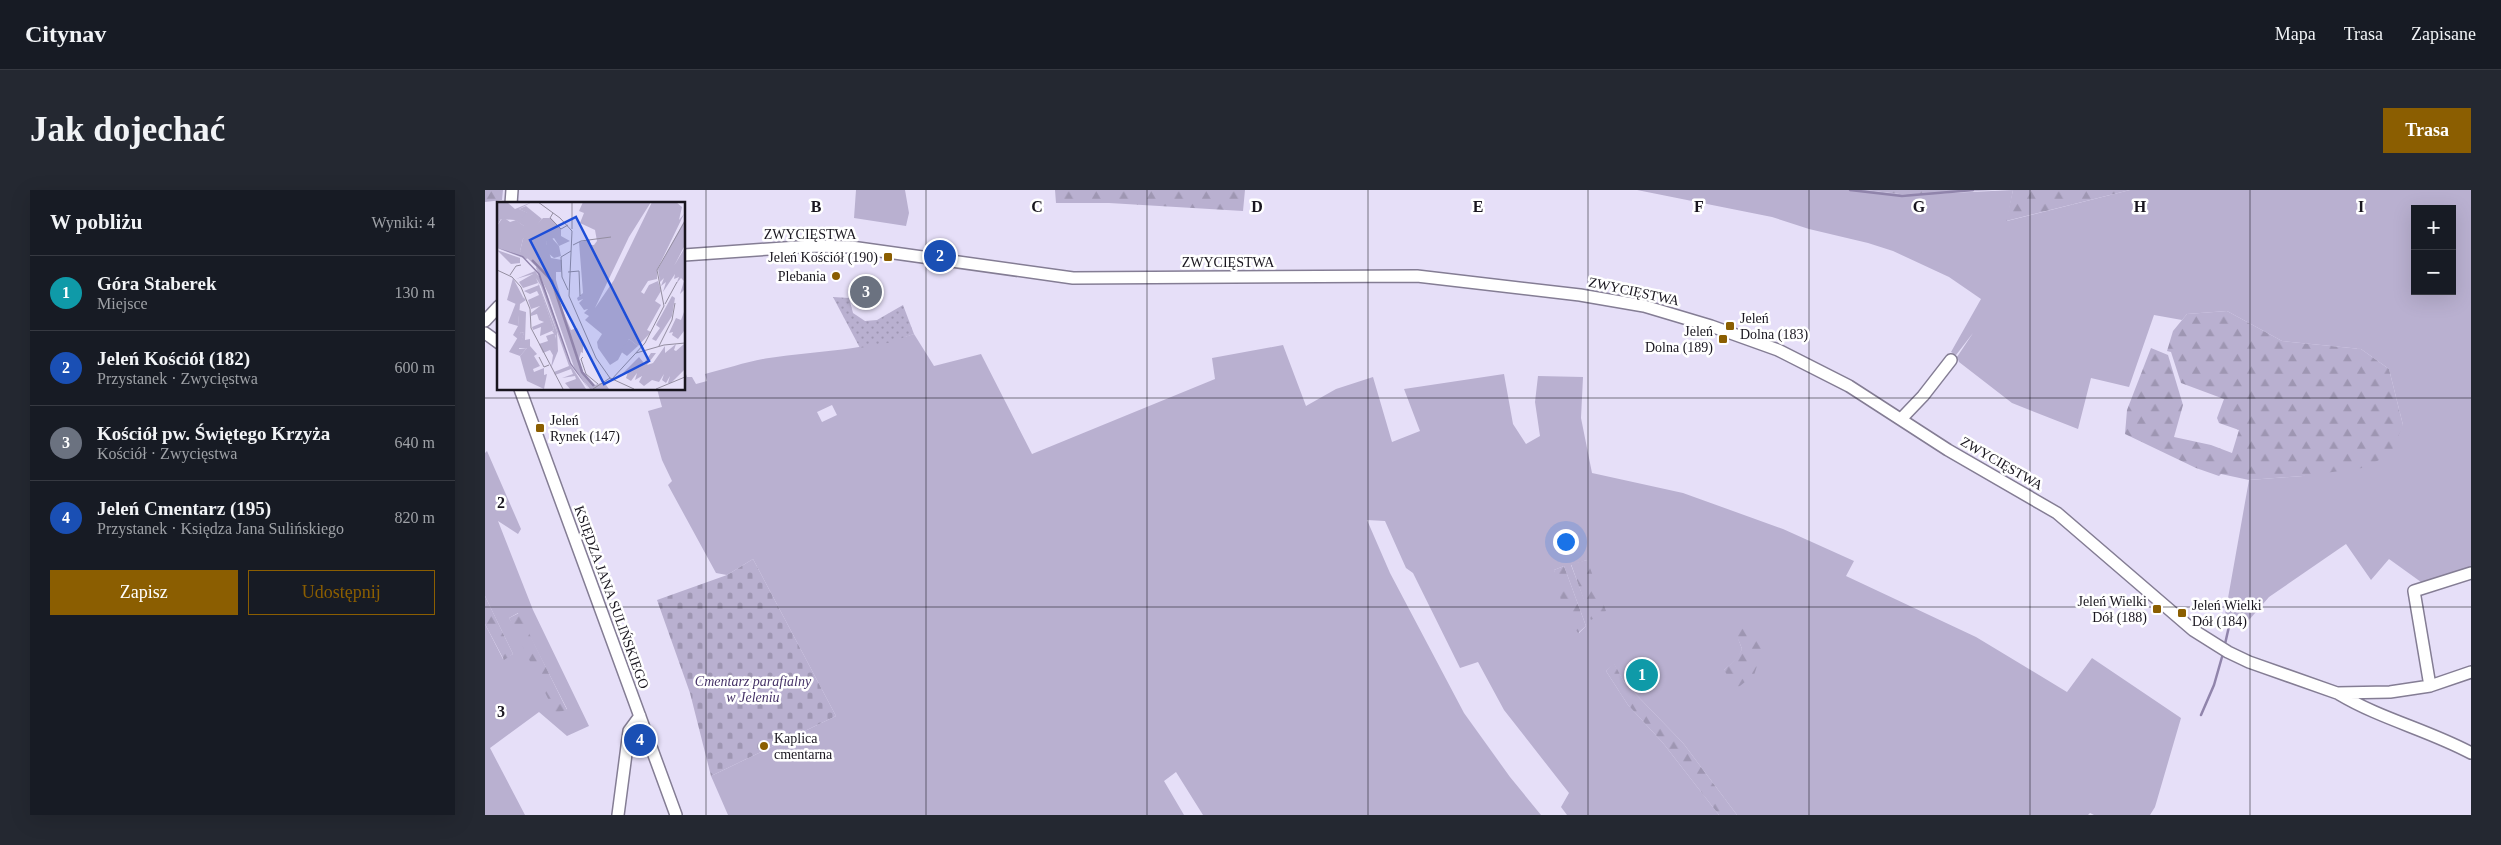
<!DOCTYPE html>
<html lang="pl">
<meta charset="utf-8">
<style>
body{margin:0;font-family:Georgia,serif;background:#242831;color:#f1f3f6}
.controls{position:absolute;right:15px;top:15px;display:grid;overflow:hidden;border-radius:0px;box-shadow:0 5px 20px #0002}
.controls button{width:45px;height:45px;display:grid;place-items:center;padding:0;border:0;border-bottom:1px solid #363941;background:#171b24;color:#f1f3f6;font:25px sans-serif}
.you{position:absolute;left:1080px;top:351px;width:18px;height:18px;margin:-12px;border:4px solid #fff;border-radius:50%;background:#1a73e8;box-shadow:0 0 0 8px #1a73e833}
.badge{display:grid;place-items:center;width:32px;height:32px;border-radius:50%;background:#8b5e01;color:#fff;font-size:16px;font-weight:700}
.pin{position:absolute;translate:-50% -50%;border:2px solid #fff;box-shadow:0 1px 5px #0006}
.list{margin:0;padding:0;list-style:none}
h2{display:flex;justify-content:space-between;align-items:center;height:65px;margin:0;padding:0 20px;font-size:21px}
h2 small{font-size:16px;font-weight:400;color:#9ea1a6}
.list li{display:grid;grid-template-columns:32px 1fr auto;gap:15px;align-items:center;box-sizing:border-box;height:75px;padding:0 20px;border-top:1px solid #363941}
.list b{display:block;font-size:19px;white-space:nowrap}
.list p{margin:0;font-size:16px;white-space:nowrap;color:#9ea1a6}
.list em{font-size:16px;font-style:normal;color:#9ea1a6}
.actions{display:flex;gap:10px;padding:15px 20px}
.actions a{flex:1;padding:11px 0;border:1px solid #8b5e01;border-radius:0px;text-align:center;font-size:18px;color:#8b5e01}
.actions .main{background:#8b5e01;color:#fff}
.map{position:relative;flex:none;width:1986px;height:625px;overflow:hidden;border-radius:0px}
header{display:flex;align-items:center;gap:30px;box-sizing:border-box;height:70px;padding:0 25px;background:#171b24;border-bottom:1px solid #363941}
header strong{font-size:24px}
nav{display:flex;gap:28px;margin-inline-start:auto;font-size:18px}
.intro{display:flex;align-items:center;justify-content:space-between;box-sizing:border-box;height:120px;padding:0 30px}
h1{margin:0;font-size:35px}
.button{padding:12px 22px;border-radius:0px;background:#8b5e01;color:#fff;font-size:18px;font-weight:700}
main{display:flex;gap:30px;padding:0 30px}
aside{flex:1;background:#171b24;border-radius:0px;box-shadow:0 5px 20px #0002}
.map>svg:first-child{display:block}
.green{fill:#b9b0d0;fill-rule:evenodd}
.forest{fill:url(#forest-firs)}
.cemetery{fill:url(#cemetery-stones)}
.garden{fill:url(#garden-dots)}
.lines{fill:none;stroke-linecap:round;stroke-linejoin:round}
.stream{stroke:#9084ab;stroke-width:2.5}
.minor-casing{stroke:#847d94;stroke-width:14}
.minor{stroke:#fff;stroke-width:11}
.grid{fill:none;stroke:#18151e;stroke-width:1;stroke-opacity:0.55}
.poi-dot{fill:#8b5e01;stroke:#fff;stroke-width:2}
.labels{text-anchor:middle;stroke-width:5;stroke-linejoin:round;paint-order:stroke}
.street-label{font-size:14px;fill:#18151e;stroke:#fff}
.poi-label{font-size:14px;fill:#18151e;stroke:#fff;text-anchor:end}
.park-label{font-size:14px;font-style:italic;fill:#463368;stroke:#fff}
.inset-river{fill:none;stroke:#9084ab;stroke-width:2.5}
.inset-road{fill:none;stroke:#948ea1;stroke-width:1}
.view{fill:#1d4ed8;fill-opacity:0.15;stroke:#1d4ed8;stroke-width:2.5}
.inset-edge{fill:none;stroke:#18151e;stroke-width:2.5}
.grid-label{font-size:16px;text-anchor:middle;font-weight:bold;fill:#18151e;stroke:#fff;stroke-width:5;stroke-linejoin:round;paint-order:stroke}
</style>
<header>
<strong>Citynav</strong>
<nav><a>Mapa</a><a>Trasa</a><a>Zapisane</a></nav>
</header>
<div class="intro"><h1>Jak dojechać</h1><a class="button">Trasa</a></div>
<main>
<aside>
<h2>W pobliżu<small>Wyniki: 4</small></h2>
<ul class="list">
<li><span class="badge" style="background:#0f9aa8">1</span><div><b>Góra Staberek</b><p>Miejsce</p></div><em>130 m</em></li>
<li><span class="badge" style="background:#1a4fb4">2</span><div><b>Jeleń Kościół (182)</b><p>Przystanek · Zwycięstwa</p></div><em>600 m</em></li>
<li><span class="badge" style="background:#6b7280">3</span><div><b>Kościół pw. Świętego Krzyża</b><p>Kościół · Zwycięstwa</p></div><em>640 m</em></li>
<li><span class="badge" style="background:#1a4fb4">4</span><div><b>Jeleń Cmentarz (195)</b><p>Przystanek · Księdza Jana Sulińskiego</p></div><em>820 m</em></li>
</ul>
<div class="actions"><a class="main">Zapisz</a><a>Udostępnij</a></div>
</aside>
<div class="map">
<svg width="1986" height="625" viewBox="0 0 1986 625">
<defs>
<pattern id="forest-firs" width="22" height="20" patternUnits="userSpaceOnUse" patternTransform="scale(1.25)"><rect width="22" height="20" fill="#b9b0d0"/><path d="M5 1l3.5 6h-7zM16 11l3.5 6h-7z" fill="#9e96b2"/></pattern>
<pattern id="cemetery-stones" width="16" height="16" patternUnits="userSpaceOnUse" patternTransform="scale(1.25)"><rect width="16" height="16" fill="#b9b0d0"/><path d="M2 7V4a2 2 0 0 1 4 0v3zM10 15v-3a2 2 0 0 1 4 0v3z" fill="#9e96b2"/></pattern>
<pattern id="garden-dots" width="8" height="8" patternUnits="userSpaceOnUse" patternTransform="scale(1.25)"><rect width="8" height="8" fill="#b9b0d0"/><path d="M2 2h.1M6 6h.1" fill="none" stroke="#9e96b2" stroke-width="1.8" stroke-linecap="round"/></pattern>
</defs>
<rect width="100%" height="100%" fill="#e6dff8"/>
<!-- green -->
<path class="green" d="M371,0H420L424,23L421,36L369,28Z
M1152,0H1380L1423,5L1528,0L1522,31L1645,0H1986V380L1936,392L1904,369L1886,390L1861,354L1784,407L1757,438L1740,425L1764,290L1818,286L1918,235L1904,179L1876,159L1797,151L1742,121L1702,124L1697,130L1669,125L1644,197L1606,188L1593,239L1527,213L1474,172L1472,167L1488,143L1471,165L1466,162L1496,109L1464,87L1408,61L1383,53L1324,39L1287,27ZM1930,19H1967V101H1930Z
M429,144L449,176L496,164L547,264L730,189L727,168L798,155L821,216L851,199L888,187L907,252L935,241L919,199L1019,184L1028,234L1041,254L1055,246L1050,212L1053,186L1098,187L1096,228L1107,283L1198,303L1298,339L1369,371L1361,386L1491,447L1582,502L1607,468L1696,528L1670,617L1665,625H1609L1605,623L1603,625H1252L1198,553L1139,492L1129,474L1121,481L1143,515L1178,553L1234,625H1082L1076,617L1084,603L1019,520L993,472L975,478L928,383L921,378L900,331L882,330L905,383L979,523L1025,587L1056,625H718L691,582L679,591L699,625H243L226,586L351,526L268,369L242,385L231,383L183,295L187,291L177,270L163,221L177,217L172,199H199V178L202,187H207L211,194L222,191L220,184C241,179 263,171 284,168C333,161 382,160 429,144ZM347,215L352,225L337,232L332,222ZM1102,370L1107,430L1086,375ZM1079,376L1101,436L1094,443L1069,380ZM1253,448L1269,485L1239,480L1253,468L1257,459Z
M2,261L36,339L33,344L13,331L48,420L104,536L82,546L54,522L5,558L40,625H0V434L18,469L28,464L0,406V263ZM33,423L82,519V520L24,428Z"/>
<!-- forest -->
<path class="forest" d="M0,0H18L17,10L0,12Z
M570,0H760L758,21L624,13H571Z
M1380,0H1510L1423,5Z
M1528,0H1645L1521,31Z
M1742,121L1797,151L1876,159L1904,179L1918,235L1905,265L1877,278L1818,286L1764,290L1736,284L1734,286L1711,278L1640,244L1642,220L1666,158L1683,165L1698,215L1689,247L1726,255L1747,263L1754,240L1734,233L1732,228L1739,209L1696,193L1686,162L1682,161L1688,141L1702,124Z
M1102,370L1121,421L1106,430L1086,374Z
M1079,376L1101,436L1093,443L1078,420L1069,380Z
M0,406L28,464L19,470L0,434Z
M34,423L82,520L70,523L24,428Z
M1256,429L1271,442L1278,458L1269,485L1251,499L1239,480L1252,468L1257,459L1253,448L1246,442Z
M1129,473L1139,492L1198,553L1252,625H1234L1178,553L1143,515L1121,481Z"/>
<!-- cemetery -->
<path class="cemetery" d="M268,369L351,526L226,586L205,503L172,410L242,385Z"/>
<!-- garden -->
<path class="garden" d="M348,107L364,108L368,123L380,131L392,130L418,115L429,144L403,153L375,158Z"/>
<g class="lines">
<!-- stream -->
<path class="stream" d="M1365,0L1417,6L1488,0
M1740,454L1745,432
M1716,525L1729,495L1737,467"/>
<!-- minor casing -->
<g class="minor-casing">
<path id="minor" d="M26,14L27,0
M199,65L327,56L366,57L588,88L932,86L1095,105L1159,116L1226,136L1293,160L1364,196L1463,260L1572,323L1708,440L1743,462L1764,472L1852,503L1905,502L1945,496L1986,482
M0,131L14,116
M0,143L14,153
M35,199L191,625
M1416,229L1438,206L1466,170
M1945,496L1929,401L1986,383
M1854,504C1896,529 1943,540 1986,563
M133,625L144,541L155,526"/>
</g>
<!-- minor -->
<use href="#minor" class="minor"/>
</g>
<!-- grid -->
<path class="grid" d="M221,0V625M441,0V625M662,0V625M883,0V625M1103,0V625M1324,0V625M1545,0V625M1765,0V625M0,208H1986M0,417H1986"/>
<!-- markers -->
<g class="poi-dot">
<rect x="398" y="62" width="10" height="10" rx="2.5"/>
<circle cx="351" cy="86" r="5"/>
<rect x="1240" y="131" width="10" height="10" rx="2.5"/>
<rect x="1233" y="144" width="10" height="10" rx="2.5"/>
<rect x="50" y="233" width="10" height="10" rx="2.5"/>
<rect x="1667" y="414" width="10" height="10" rx="2.5"/>
<rect x="1692" y="418" width="10" height="10" rx="2.5"/>
<circle cx="279" cy="556" r="5"/>
</g>
<g class="labels">
<!-- street labels -->
<g class="street-label">
<text x="325" y="49">ZWYCIĘSTWA</text>
<text x="743" y="77">ZWYCIĘSTWA</text>
<text transform="translate(1149 101) rotate(12)" y="5">ZWYCIĘSTWA</text>
<text transform="translate(1517 273) rotate(30)" y="5">ZWYCIĘSTWA</text>
<text transform="translate(127 407) rotate(70)" y="5">KSIĘDZA JANA SULIŃSKIEGO</text>
</g>
<!-- poi labels -->
<g class="poi-label">
<text x="393" y="72">Jeleń Kościół (190)</text>
<text x="341" y="91">Plebania</text>
<text x="1255" y="133" text-anchor="start">Jeleń<tspan x="1255" dy="16">Dolna (183)</tspan></text>
<text x="1228" y="146">Jeleń<tspan x="1228" dy="16">Dolna (189)</tspan></text>
<text x="65" y="235" text-anchor="start">Jeleń<tspan x="65" dy="16">Rynek (147)</tspan></text>
<text x="1662" y="416">Jeleń Wielki<tspan x="1662" dy="16">Dół (188)</tspan></text>
<text x="1707" y="420" text-anchor="start">Jeleń Wielki<tspan x="1707" dy="16">Dół (184)</tspan></text>
<text x="289" y="553" text-anchor="start">Kaplica<tspan x="289" dy="16">cmentarna</tspan></text>
</g>
<!-- park labels -->
<g class="park-label">
<text x="268" y="496">Cmentarz parafialny<tspan x="268" dy="16">w Jeleniu</tspan></text>
</g>
</g>
<!-- overview -->
<g transform="translate(12 12)">
<rect width="188" height="188" fill="#e6dff8"/>
<path d="M0,0H10L18,7L35,0L22,7L31,11L27,24L18,18L4,17L0,24ZM86,0H154L132,35L98,106L117,78L155,0H179L185,5L182,18L187,12L160,68V77L151,79L144,90L147,92L152,83L161,79L164,89L158,99L164,103L150,128L154,130L141,144L132,137L121,158L113,163L101,146L100,140L105,132L88,118L92,114L87,111L91,107L87,108L82,101L86,97L81,99L80,96L86,91L82,40L93,38V43H97L100,39L98,28L83,21L87,11L82,9ZM46,16H54L64,27V34L73,39L62,44L57,36L49,40L54,56L65,58L64,70H59V78L68,110L54,79L23,49L26,37ZM187,19V45L177,64L187,47L188,87L183,92L187,79L184,76L179,82L182,75L177,77L178,72L166,90L169,80L164,84L167,76L163,80L161,67ZM0,48L23,56V61L14,62ZM38,69L46,80L73,162L89,187H73L68,181L79,177L78,174L65,176L76,172L74,167L58,173L57,170L72,164L44,84L39,76L41,81L26,86L22,80L36,72L19,77ZM42,83L57,128L43,134L44,125L36,128L35,125L47,120L42,118L34,122L42,118L40,112L34,114V111L43,104L34,107L31,98L42,93L40,89L33,92L27,89ZM175,94L178,96L175,114L159,139L155,137L163,126L159,123ZM26,95L29,98L23,102L21,124L11,121L20,98ZM187,110V129L181,137L175,133L176,130L172,131L179,116L184,118ZM24,130L27,131L22,147L30,146L23,154L12,150ZM58,131L60,144L57,155L53,148L46,151L42,142L51,139L49,134ZM179,142L177,148L179,149L187,142V168L174,181H171L173,174L169,181L165,178L167,172L162,180L155,178L147,184L142,180L145,174L138,178L140,171L134,179L129,176L131,170L125,172L142,155L147,161L154,151H159L150,163L156,161L168,144V151Z" fill="#b9b0d0"/>
<path d="M29,4L45,17L40,23L42,29L26,37L23,49L34,55L29,57L0,46V24L6,15L13,20L19,18L27,24L24,16L30,11L22,7ZM53,34L62,44L64,54L57,56L51,51L49,40ZM43,59L53,71L50,72L74,128L80,126L86,140V151L84,150L82,157L87,173L98,183L107,180L112,187H93L78,168L52,93L39,66ZM39,75L60,130L61,149L54,166L59,134L55,129L57,128ZM16,76L26,95L19,102L10,98ZM22,108L29,110L28,138L33,137V144L40,152L37,154L43,164L36,167L37,170L47,166V173L50,172L47,187L30,179L23,154L30,146H21L27,131L24,130L21,137L16,133L21,124Z" fill="#b9b0d0"/>
<path d="M132,137L141,144L130,154L123,149Z" fill="#b9b0d0"/>
<path d="M1,46L26,54L43,72L74,161L92,187L73,162L41,72L25,55Z" fill="#9084ab"/>
<path class="inset-river" d="M35,58L55,79L85,170L97,184"/>
<path class="inset-road" d="M41,0L63,16L75,29L72,94L99,156L113,176M56,11L53,16L64,27L71,23M75,27V0M76,43L84,39L114,35M0,68L15,75L24,85L33,107L34,126L66,187M71,70L82,69L83,94M13,73L19,64L24,63M71,88L65,75L64,55L74,49M168,102L180,80M162,144L175,118L178,101M139,151L167,143L188,141M42,155L47,165L52,163M86,155L84,157L89,172L101,182M113,176L137,187M115,177L148,141L167,104L160,68L188,19M96,187L113,176M159,187L188,175"/>
<path class="view" d="M79,15L152,159L107,182L33,38Z"/>
<rect width="188" height="188" class="inset-edge"/>
</g>
<g class="grid-label">
<text x="331" y="22">B</text>
<text x="552" y="22">C</text>
<text x="772" y="22">D</text>
<text x="993" y="22">E</text>
<text x="1214" y="22">F</text>
<text x="1434" y="22">G</text>
<text x="1655" y="22">H</text>
<text x="1876" y="22">I</text>
<text x="16" y="318">2</text>
<text x="16" y="527">3</text>
</g>
</svg>
<div class="controls">
<button>+</button>
<button>−</button>
</div>
<div class="you"></div>
<div class="pin badge" style="left:1157px;top:485px;background:#0f9aa8">1</div>
<div class="pin badge" style="left:455px;top:66px;background:#1a4fb4">2</div>
<div class="pin badge" style="left:381px;top:102px;background:#6b7280">3</div>
<div class="pin badge" style="left:155px;top:550px;background:#1a4fb4">4</div>
</div>
</main>
